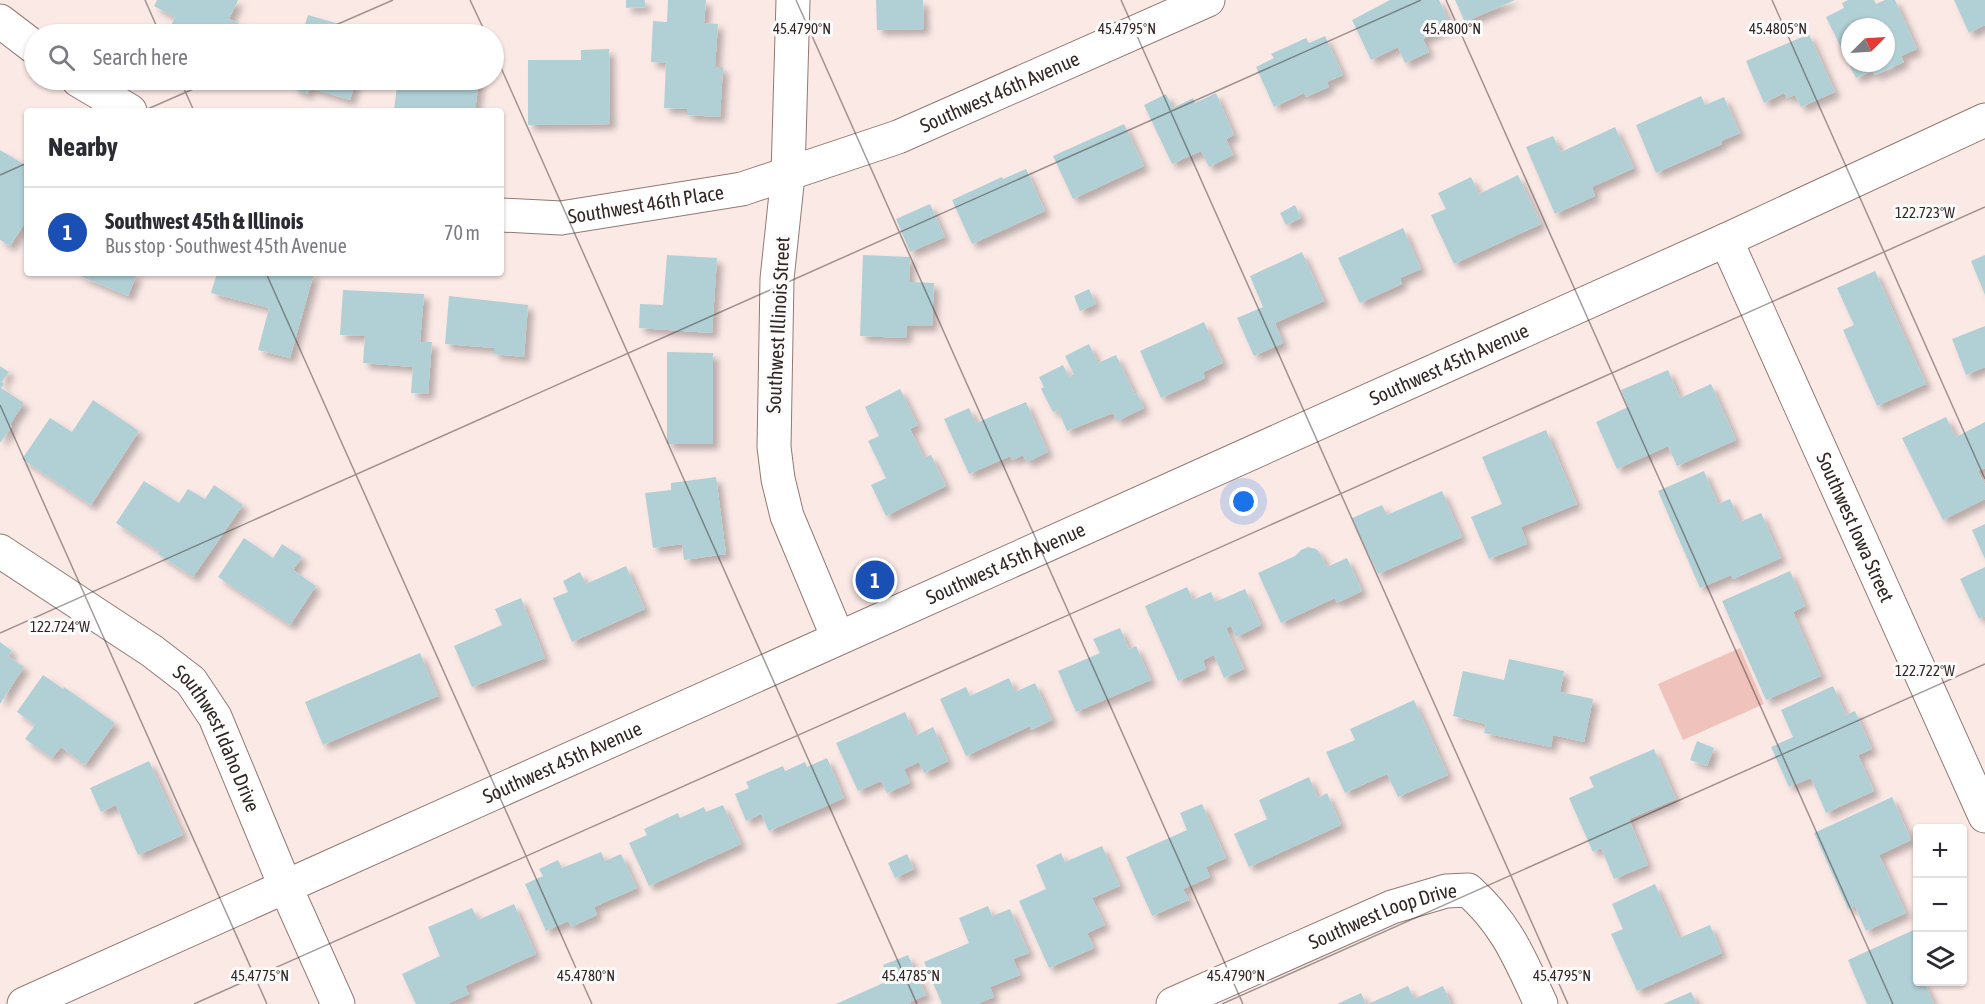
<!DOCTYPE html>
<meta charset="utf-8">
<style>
body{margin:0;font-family:"Asap Condensed",sans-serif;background:#f7f7f7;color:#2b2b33}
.controls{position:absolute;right:18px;bottom:18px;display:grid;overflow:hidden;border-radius:6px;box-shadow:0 2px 4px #0004}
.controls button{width:54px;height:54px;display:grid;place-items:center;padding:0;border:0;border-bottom:2px solid #e1e1e2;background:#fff;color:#2b2b33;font:30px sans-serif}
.compass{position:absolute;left:1841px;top:18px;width:54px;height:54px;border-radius:50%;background:#fff;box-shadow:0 2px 4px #0004;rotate:66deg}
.you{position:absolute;left:1244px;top:502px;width:21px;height:21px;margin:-15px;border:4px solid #fff;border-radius:50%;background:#1a73e8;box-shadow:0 0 0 9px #1a73e833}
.badge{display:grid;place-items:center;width:39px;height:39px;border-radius:50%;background:#b45309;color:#fff;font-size:20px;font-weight:700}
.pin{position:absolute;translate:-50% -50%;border:3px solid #fff;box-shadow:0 2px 6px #0006}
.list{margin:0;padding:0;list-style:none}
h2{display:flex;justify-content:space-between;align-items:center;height:78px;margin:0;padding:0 24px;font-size:26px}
h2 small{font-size:20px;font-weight:400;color:#7c7c81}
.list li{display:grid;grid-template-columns:39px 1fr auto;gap:18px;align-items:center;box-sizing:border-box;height:90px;padding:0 24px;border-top:2px solid #e1e1e2}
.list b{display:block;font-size:22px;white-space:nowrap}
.list p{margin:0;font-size:20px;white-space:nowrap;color:#7c7c81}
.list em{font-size:20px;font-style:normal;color:#7c7c81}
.icon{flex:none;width:33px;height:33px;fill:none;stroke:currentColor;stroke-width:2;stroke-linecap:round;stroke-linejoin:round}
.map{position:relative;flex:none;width:1985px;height:1004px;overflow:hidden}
.search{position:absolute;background:#fff;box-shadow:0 2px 4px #0004;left:24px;top:24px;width:480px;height:66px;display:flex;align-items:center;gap:15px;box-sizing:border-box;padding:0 21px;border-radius:33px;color:#7c7c81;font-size:22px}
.panel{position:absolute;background:#fff;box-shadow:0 2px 4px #0004;left:24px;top:108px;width:480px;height:168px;border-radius:6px}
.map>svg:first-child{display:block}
.green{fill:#efc2bb}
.building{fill:#b1d0d5;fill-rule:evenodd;filter:url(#shadow)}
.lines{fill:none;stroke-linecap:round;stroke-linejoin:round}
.minor-casing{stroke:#937974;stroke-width:35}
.tertiary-casing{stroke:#937974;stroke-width:35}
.minor{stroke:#fff;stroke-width:33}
.tertiary{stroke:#fff;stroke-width:33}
.ticks{fill:none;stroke:#322725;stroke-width:1.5;stroke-opacity:0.45}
.labels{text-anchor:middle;stroke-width:6;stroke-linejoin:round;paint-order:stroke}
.street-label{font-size:20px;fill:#322725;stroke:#fbfbfb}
.ticks-label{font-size:15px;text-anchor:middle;fill:#322725;stroke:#fbfbfb;stroke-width:6;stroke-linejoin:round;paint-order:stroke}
</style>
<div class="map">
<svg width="1985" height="1004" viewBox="0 0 1985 1004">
<defs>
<filter id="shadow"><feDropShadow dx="5.5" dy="5.5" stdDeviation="3" flood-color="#0004"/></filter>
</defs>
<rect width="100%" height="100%" fill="#fbe9e6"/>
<!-- green -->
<path class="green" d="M1740,648L1764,704L1683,740L1658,684Z"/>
<!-- building -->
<path class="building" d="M157,0H238L229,19L253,30L251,34H167L175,17L154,6Z
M626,0H645V7L626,8Z
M668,0H706L704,23L718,24L715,67H723L720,117L687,115V109L664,108L666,63L651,62L653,21L667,22Z
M876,0H923L924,29L877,30Z
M1390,0H1439L1451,26L1423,39L1429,52L1405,63L1398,47L1371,60L1352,20Z
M1455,0H1515L1465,22Z
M1848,0H1874L1876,4L1885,0H1895L1917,49L1901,56L1904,62L1875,75L1873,71L1856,78L1826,17L1844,8L1842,3ZM1850,27H1886V63H1850Z
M1954,0H1985V25L1969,33Z
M308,15L353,28L351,34H302Z
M404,29L437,33V34H404Z
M1809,34L1835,92L1801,107L1795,95L1787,98L1784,93L1764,103L1746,61Z
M1325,36L1343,75L1327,82L1329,87L1306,97L1304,93L1274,107L1256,67L1274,58L1271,54L1306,38L1309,43Z
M609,49L610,124L528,125V60H581V50Z
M288,80H356L350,100L310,88L308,94L293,89L295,82Z
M398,80H479L475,111H412L394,109Z
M1216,93L1234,135L1226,139L1233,155L1209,167L1201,151L1172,164L1144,105L1166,94L1173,108L1193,98L1195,103Z
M1701,96L1705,105L1724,97L1740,133L1721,141L1722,144L1656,173L1636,125Z
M1124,124L1144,166L1073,199L1053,156Z
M1615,127L1634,168L1592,187L1595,196L1555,214L1526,147L1553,136L1561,152Z
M0,150L27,166V220L10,246L0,240Z
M1026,169L1045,211L972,244L952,200L1002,177L1003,179Z
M1518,175L1541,224L1454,264L1431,215L1446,209L1438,193L1471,177L1479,194Z
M930,204L945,237L910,252L896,219Z
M1295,205L1301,218L1286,225L1280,213Z
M1403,228L1421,269L1400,278L1402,284L1360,303L1338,258Z
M1302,252L1324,301L1275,323L1283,343L1254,356L1237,318L1263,307L1250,276Z
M667,255L717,258L712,333L639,328L640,304L663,305Z
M863,255L910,257L909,282L934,283L932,326H907L906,338L860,336Z
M1985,255V295L1971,261Z
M1875,271L1926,384L1877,406L1843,330L1854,325L1837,288Z
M73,273H137L128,296Z
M217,273H314L290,358L258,350L269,308L211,293Z
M1089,289L1096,304L1080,311L1074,296Z
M343,290L424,294L420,342H432L428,394L411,393L413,367L363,363L365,336L340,335Z
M449,296L528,305L524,357L494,354V348L445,344Z
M1204,322L1223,363L1203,372L1205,378L1161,398L1140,351Z
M1985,326V367L1966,375L1952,339Z
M1089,344L1098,363L1116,355L1135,395L1137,393L1144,408L1117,421L1113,413L1067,431L1058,410L1053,412L1041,389L1044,387L1039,377L1063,365L1069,377L1074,374L1065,356Z
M667,352L713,353V444H667Z
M0,366L9,372L2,382L4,384L1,388L24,403L10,424L12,426L0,443Z
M1668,370L1680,398L1711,384L1736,440L1677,466L1668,446L1617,469L1596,422L1628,407L1621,390Z
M900,389L918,425L910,429L924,458L931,455L946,486L886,516L871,485L886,478L868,441L879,436L865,407Z
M93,400L139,431L91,505L22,459L50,418L72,432Z
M1026,402L1048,452L1027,462L1023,455L1012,460L1010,456L969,474L944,419L969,408L976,423Z
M1946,417L1956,437L1985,422V468L1978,471L1985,485V499L1943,520L1902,438Z
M1546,430L1577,504L1521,527L1527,544L1489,559L1471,517L1502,504L1482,457Z
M1704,471L1718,504L1730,499L1740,522L1761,513L1781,558L1733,579L1731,575L1700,588L1658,491Z
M716,477L726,554L684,560L682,544L653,548L645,493L671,490V483Z
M144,481L179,503L188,489L205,499L214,485L243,505L193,577L158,554L159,551L116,523Z
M1442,491L1462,537L1378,574L1352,518L1382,505L1387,515Z
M1985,524V559L1972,530Z
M244,538L273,558L282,544L302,557L293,570L316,586L290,625L218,577Z
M1308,547L1316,549L1320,553L1327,567L1347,558L1362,591L1337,603L1335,598L1281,623L1258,573L1295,556L1301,550Z
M626,566L645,609L572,642L553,598L568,592L563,581L580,572L586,584Z
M1985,567V616L1979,619L1960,579Z
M1790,571L1805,606L1793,612L1821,676L1766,700L1722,601Z
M1187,587L1193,600L1211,592L1215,602L1245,589L1261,625L1236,637L1231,626L1226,628L1244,669L1224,678L1214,655L1203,660L1206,669L1178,681L1145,606Z
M521,598L545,658L472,687L454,646L502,625L495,609Z
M1120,628L1129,649L1136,646L1151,680L1076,712L1058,671L1100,653L1093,639Z
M0,642L12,651L8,656L24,667L0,704Z
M420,653L438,696L323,745L305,702Z
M1509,659L1564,671L1560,692L1593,699L1584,742L1553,735L1551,747L1484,733L1486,724L1453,716L1463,671L1504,680Z
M43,675L63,689L64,687L115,723L85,765L61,747L52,758L25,739L35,725L17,712Z
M1009,678L1015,692L1035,683L1052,720L1031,730L1030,726L966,756L940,699L966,687L970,696Z
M1833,686L1846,715L1855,711L1872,749L1858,755L1874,791L1826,813L1811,778L1789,787L1771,747L1793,737L1781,710Z
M1414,700L1448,775L1398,797L1387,774L1345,793L1326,752L1355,740L1350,729Z
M905,712L915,736L933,727L948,761L924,773L919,762L904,769L910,783L887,793L881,781L858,791L836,743Z
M1697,741L1714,748L1707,766L1690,760Z
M1654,749L1676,799L1629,819L1648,865L1614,879L1601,848L1593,852L1569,798L1594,787L1589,777Z
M827,758L844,798L769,831L761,814L746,821L735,794L749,788L746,782L783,766L785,771L805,762L807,767Z
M149,761L183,835L138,855L116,805L101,812L90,788Z
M1309,777L1318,798L1327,793L1341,825L1249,867L1234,834L1267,819L1259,800Z
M1892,797L1911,840L1879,855L1906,913L1866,931L1855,906L1848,909L1814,833Z
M1202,804L1226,858L1206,867L1210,877L1183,889L1189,900L1152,916L1126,857L1187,830L1180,813Z
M723,805L741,844L649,886L629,843L647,835L644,829L678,813L680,818L704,807L706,812Z
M1102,846L1120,886L1092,898L1105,925L1087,933L1094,948L1049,968L1019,901L1046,889L1036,865L1061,853L1065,862Z
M601,852L605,861L621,854L637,888L594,907L597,915L571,927L568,921L546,931L525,884L543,876L539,869L558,860L562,868Z
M907,854L914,869L895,878L888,863Z
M1655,884L1679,938L1710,925L1722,953L1637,991L1611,934L1623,929L1612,904Z
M514,904L536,954L465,986L469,994L447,1004H416L402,974L440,956L428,927L472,908L478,920Z
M988,906L992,916L1010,909L1029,953L1013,959L1020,975L990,987L994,997L977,1004H942L924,962L969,943L959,918Z
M1918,928V982H1924L1934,1004H1867L1848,960Z
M908,955L926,995L910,1002L911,1004H836L890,980L883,965Z
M1408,986L1414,999L1443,986L1451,1004H1368Z
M1691,992L1697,1004H1663Z
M1361,993L1366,1004H1337Z"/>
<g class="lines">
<!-- minor casing -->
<g class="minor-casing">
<g id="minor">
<path d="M793,0L788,175L777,279L774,447L778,479L787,516L838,638"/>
<path d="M0,21L34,47"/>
<path d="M78,80L130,111"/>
<path id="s1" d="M501,215L561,218L742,189L898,137L1208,0"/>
<path id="s2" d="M1726,240L1985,816"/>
<path id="s3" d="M0,551L152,651L191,681L215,717L286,888L338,1004"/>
<path id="s4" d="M1173,1004L1392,907L1446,891L1468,890C1507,925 1519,957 1541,1004"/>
</g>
</g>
<!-- tertiary casing -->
<g class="tertiary-casing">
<g id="tertiary">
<path id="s5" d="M24,1004L1726,240L1985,120"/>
</g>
</g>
<!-- minor -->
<use href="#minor" class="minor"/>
<!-- tertiary -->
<use href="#tertiary" class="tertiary"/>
</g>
<!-- ticks -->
<path class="ticks" d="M145,0L160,34M470,0L486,34M796,0L1243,1004M1121,0L1568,1004M1446,0L1893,1004M1772,0L1985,479M315,34L393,0M494,52L917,1004M180,80L194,111M143,111L214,80M0,175L27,163M266,273L592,1004M0,405L267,1004M0,633L1421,0M194,1004L1985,207M1222,1004L1985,664"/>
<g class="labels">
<!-- street labels -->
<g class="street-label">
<text dy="7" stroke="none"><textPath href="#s1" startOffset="519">Southwest 46th Avenue</textPath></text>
<text dy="7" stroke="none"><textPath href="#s1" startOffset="146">Southwest 46th Place</textPath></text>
<text transform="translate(778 325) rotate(-87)" y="7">Southwest Illinois Street</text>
<text dy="7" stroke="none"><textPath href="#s5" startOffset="1562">Southwest 45th Avenue</textPath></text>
<text dy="7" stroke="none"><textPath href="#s2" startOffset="315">Southwest Iowa Street</textPath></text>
<text dy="7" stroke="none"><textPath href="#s5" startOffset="1076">Southwest 45th Avenue</textPath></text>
<text dy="7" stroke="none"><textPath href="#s3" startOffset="294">Southwest Idaho Drive</textPath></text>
<text dy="7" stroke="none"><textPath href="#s5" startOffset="590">Southwest 45th Avenue</textPath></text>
<text dy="7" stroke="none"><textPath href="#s4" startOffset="228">Southwest Loop Drive</textPath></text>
</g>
</g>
<g class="ticks-label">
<text x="802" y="34">45.4790°N</text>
<text x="1127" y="34">45.4795°N</text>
<text x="1452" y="34">45.4800°N</text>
<text x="1778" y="34">45.4805°N</text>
<text x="1925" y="218">122.723°W</text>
<text x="60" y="632">122.724°W</text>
<text x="1925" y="676">122.722°W</text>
<text x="260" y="981">45.4775°N</text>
<text x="586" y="981">45.4780°N</text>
<text x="911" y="981">45.4785°N</text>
<text x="1236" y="981">45.4790°N</text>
<text x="1562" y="981">45.4795°N</text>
</g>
</svg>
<div class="controls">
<button>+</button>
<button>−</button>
<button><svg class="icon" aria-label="layers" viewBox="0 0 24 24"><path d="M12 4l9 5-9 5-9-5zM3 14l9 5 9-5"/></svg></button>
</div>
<svg class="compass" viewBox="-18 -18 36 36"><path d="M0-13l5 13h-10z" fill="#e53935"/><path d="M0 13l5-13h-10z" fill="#7c7c81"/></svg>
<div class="you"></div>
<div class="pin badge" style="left:875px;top:580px;background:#1a4fb4">1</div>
<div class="search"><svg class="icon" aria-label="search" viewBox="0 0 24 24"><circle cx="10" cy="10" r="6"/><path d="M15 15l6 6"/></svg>Search here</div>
<section class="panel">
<h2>Nearby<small></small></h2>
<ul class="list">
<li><span class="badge" style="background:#1a4fb4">1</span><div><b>Southwest 45th &amp; Illinois</b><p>Bus stop · Southwest 45th Avenue</p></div><em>70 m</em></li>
</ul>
</section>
</div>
